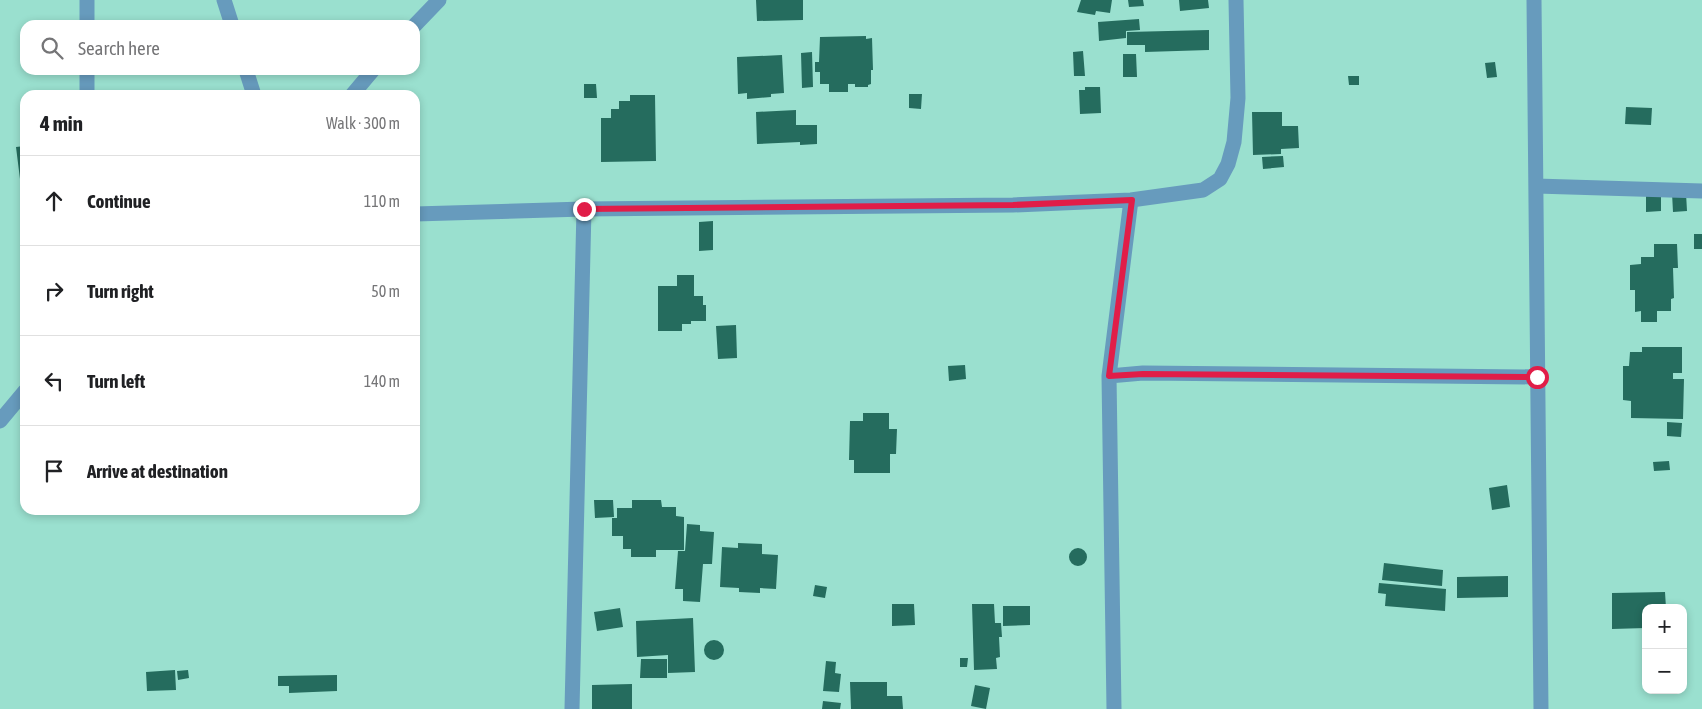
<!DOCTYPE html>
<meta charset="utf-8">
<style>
body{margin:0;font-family:"Asap Condensed",sans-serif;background:#f6f6f6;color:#202124}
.controls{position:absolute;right:15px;bottom:15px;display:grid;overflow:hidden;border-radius:10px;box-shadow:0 2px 8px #0003}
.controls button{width:45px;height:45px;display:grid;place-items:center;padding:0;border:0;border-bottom:1px solid #e0e0e0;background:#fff;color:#202124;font:25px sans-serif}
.stop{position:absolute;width:15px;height:15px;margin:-11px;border:4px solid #e11d48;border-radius:50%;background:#fff}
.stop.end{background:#e11d48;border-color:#fff;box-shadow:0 1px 5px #0008}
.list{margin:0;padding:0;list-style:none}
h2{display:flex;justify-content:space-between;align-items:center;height:65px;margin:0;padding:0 20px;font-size:21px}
h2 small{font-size:16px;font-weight:400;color:#757577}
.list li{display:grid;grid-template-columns:32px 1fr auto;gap:15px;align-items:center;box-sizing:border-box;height:90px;padding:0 20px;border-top:1px solid #e0e0e0}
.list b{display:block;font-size:19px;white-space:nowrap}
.list em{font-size:16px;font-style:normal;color:#757577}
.icon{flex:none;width:28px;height:28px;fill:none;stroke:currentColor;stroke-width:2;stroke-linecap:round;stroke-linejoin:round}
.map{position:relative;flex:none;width:1702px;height:709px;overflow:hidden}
.search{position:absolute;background:#fff;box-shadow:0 2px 8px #0003;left:20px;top:20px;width:400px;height:55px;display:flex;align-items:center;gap:12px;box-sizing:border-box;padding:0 18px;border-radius:15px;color:#757577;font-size:19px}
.panel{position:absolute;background:#fff;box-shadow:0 2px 8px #0003;left:20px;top:90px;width:400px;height:425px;border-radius:15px}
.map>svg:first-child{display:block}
.building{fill:#256c5e}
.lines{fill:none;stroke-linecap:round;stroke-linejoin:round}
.street{stroke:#679bbd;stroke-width:15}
.route{stroke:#e11d48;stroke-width:6}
</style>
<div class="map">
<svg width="1702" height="709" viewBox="0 0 1702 709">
<rect width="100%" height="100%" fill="#9ae0cf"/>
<!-- building -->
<path class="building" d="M756,0H803V20L757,21Z
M1081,0H1112L1110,13L1096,11L1095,15L1077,12Z
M1128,0H1143L1144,6L1129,7Z
M1179,0H1208L1209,8L1180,11Z
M1139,19L1140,30L1126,31V38L1099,41L1098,22Z
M1209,30V50L1145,52V45H1127V32Z
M866,36V39L872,38L873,70H871V84L868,85V87H855V84H848V92H829V84H820V72H815V62H819L820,37Z
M1083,51L1085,76H1074L1073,52Z
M812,52L813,87L802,88L801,53Z
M1123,54H1136L1137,77H1123Z
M782,55L784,93L771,94V97L747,99V93L738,94L737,57Z
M1495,62L1497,77L1487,78L1485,63Z
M1348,76H1359V85H1349Z
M584,84H596L597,98H584Z
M1085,87H1100L1101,113L1080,114L1079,90H1085Z
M909,94H922L921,109L909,108Z
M630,95H655L656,161L601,162V118H611V109H619V101H630Z
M1626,107L1652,108L1651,125L1625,124Z
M796,110V125H817V144L800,145V142L757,144L756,112Z
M1252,112H1282V126H1298L1299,148L1281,149V154L1253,155Z
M25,146V211H24L16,147Z
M1283,156L1284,167L1263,169L1262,157Z
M1672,193H1686L1687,211L1673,212Z
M1646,196H1661V211L1646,212Z
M713,221V250L699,251V222Z
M1694,234H1702V249H1694Z
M1654,244H1677L1678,268H1673L1674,298L1671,299V311H1657V322H1641V311L1635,312V290H1630V265L1641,264V257H1654Z
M677,275H694V296H703V305H706V321H691V324H682V331H658V286H677Z
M736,325L737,358L718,359L716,326Z
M1642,347H1682V373H1673V379H1684L1683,419L1631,418V401L1623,400V366H1629L1630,352H1642Z
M965,365L966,379L949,381L948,366Z
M863,413H889V429H897L896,454H890V473H854V460H849L850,421H863Z
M1667,422L1682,423L1681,437L1667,436Z
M1669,461L1670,470L1654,471L1653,462Z
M1507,485L1510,507L1492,510L1489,488Z
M594,500H613L614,517L595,518Z
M632,500H661L662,507H676V516L684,517V550H656V557H631V549H623V536H612V518H617V508H632Z
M687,524L700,525V531L714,532L712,564H703L700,602L683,601V589H675L678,551H685Z
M738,543L762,544V554L778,555L776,589L760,588V593L739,592V588L720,587L722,547L738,548Z
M1069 557a9 9 0 1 1 18 0a9 9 0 1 1-18 0Z
M1384,563L1443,570L1442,586L1382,580Z
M1508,576V597L1457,598V577Z
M1379,583L1446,589L1445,611L1385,606L1386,594L1378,593Z
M815,585L827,587L825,598L813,596Z
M1665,592L1666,608H1646V628L1612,629V593Z
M892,604H914L915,625L892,626Z
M972,604H994L995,623H1001L1002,637H999L1000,657L996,658L997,669L974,670Z
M1003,606H1030V625L1003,626Z
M620,608L623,627L597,631L594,612Z
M693,618L695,672L668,673V655L637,657L636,621Z
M704 650a10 10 0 1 1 20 0a10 10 0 1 1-20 0Z
M960,658H968L967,667H960Z
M641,659H667V678H640Z
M826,661L836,662L835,673L841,674L839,692L823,691Z
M175,670L176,690L147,691L146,672Z
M188,670L189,678L178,680L177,671Z
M337,675V691L289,693V686H278V676Z
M850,682H887V696H902L903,709H851Z
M632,684V709H592V685Z
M975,685L990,688L986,709L971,706Z
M823,701L841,703L840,709H822Z"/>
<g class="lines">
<!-- street -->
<path class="street" d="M224,0L232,25
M1534,0L1541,709
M87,25V0
M415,25L439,0
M246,70L254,95
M87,95V70
M352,95L373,70
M1536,186L1702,191
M415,214L584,209L1013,205L1131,200L1203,190L1220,179L1228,164L1234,142L1238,98L1236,0
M1109,376L1143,373L1537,377
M0,421L25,391
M572,709L584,209
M1114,709L1109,376L1131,200"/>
</g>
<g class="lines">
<!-- route -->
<path class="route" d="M584,209L1013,205L1132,200L1109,376L1143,374L1537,377"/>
</g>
</svg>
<div class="controls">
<button>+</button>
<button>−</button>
</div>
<div class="stop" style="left:1537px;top:377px"></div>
<div class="stop end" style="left:584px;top:209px"></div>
<div class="search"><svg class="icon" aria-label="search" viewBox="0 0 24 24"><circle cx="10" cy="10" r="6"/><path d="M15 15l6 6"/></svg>Search here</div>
<section class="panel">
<h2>4 min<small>Walk · 300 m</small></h2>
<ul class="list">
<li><svg class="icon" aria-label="ahead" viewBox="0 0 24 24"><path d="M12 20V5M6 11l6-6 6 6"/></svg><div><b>Continue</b></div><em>110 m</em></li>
<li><svg class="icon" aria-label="right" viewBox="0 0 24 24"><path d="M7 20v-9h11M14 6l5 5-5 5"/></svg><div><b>Turn right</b></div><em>50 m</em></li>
<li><svg class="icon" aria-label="left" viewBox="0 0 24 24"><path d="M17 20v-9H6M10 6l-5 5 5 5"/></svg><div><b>Turn left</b></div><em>140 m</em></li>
<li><svg class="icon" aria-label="arrive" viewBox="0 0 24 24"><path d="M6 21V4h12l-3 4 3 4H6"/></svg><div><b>Arrive at destination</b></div></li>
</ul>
</section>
</div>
